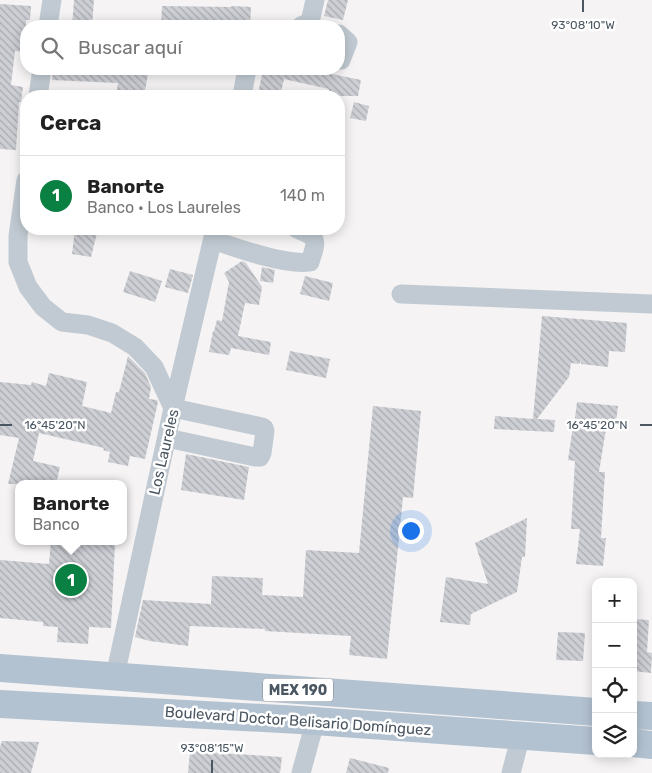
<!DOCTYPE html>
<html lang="es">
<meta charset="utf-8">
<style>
body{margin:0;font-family:Rubik,sans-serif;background:#f6f6f6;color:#222}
.controls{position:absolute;right:15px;bottom:15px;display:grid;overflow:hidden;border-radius:10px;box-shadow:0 2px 12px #0003}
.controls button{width:45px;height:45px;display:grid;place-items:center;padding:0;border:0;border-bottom:1px solid #e0e0e0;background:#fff;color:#222;font:25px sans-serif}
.you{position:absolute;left:410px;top:530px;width:18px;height:18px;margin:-12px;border:4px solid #fff;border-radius:50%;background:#1a73e8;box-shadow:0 0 0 8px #1a73e833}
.badge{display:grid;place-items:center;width:32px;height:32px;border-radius:50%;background:#0b8043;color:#fff;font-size:16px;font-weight:700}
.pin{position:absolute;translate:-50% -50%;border:2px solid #fff;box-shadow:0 1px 5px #0006}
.popup{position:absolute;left:15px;top:480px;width:112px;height:65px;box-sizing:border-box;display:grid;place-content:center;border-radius:10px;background:#fff;filter:drop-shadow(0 1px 4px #0005);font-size:16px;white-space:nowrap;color:#767676}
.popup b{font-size:19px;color:#222}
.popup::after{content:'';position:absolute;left:50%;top:100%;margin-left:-10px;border:10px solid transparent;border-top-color:#fff}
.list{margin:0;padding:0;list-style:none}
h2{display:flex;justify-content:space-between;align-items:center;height:65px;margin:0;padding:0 20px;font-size:21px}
h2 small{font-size:16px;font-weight:400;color:#767676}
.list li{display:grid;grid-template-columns:32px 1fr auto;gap:15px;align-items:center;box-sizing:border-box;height:80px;padding:0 20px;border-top:1px solid #e0e0e0}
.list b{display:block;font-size:19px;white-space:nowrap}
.list p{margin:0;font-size:16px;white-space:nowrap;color:#767676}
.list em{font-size:16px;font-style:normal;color:#767676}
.icon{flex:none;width:28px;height:28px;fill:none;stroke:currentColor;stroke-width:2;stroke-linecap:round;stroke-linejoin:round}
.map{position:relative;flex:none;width:652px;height:773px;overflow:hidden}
.search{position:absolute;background:#fff;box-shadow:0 2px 12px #0003;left:20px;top:20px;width:325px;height:55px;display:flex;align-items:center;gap:12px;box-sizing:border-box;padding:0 18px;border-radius:20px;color:#767676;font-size:19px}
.panel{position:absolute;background:#fff;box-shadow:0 2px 12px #0003;left:20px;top:90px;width:325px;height:145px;border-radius:20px}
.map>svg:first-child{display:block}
.building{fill:url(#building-back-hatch)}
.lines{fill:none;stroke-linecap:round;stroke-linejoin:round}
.street{stroke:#c1cad2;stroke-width:19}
.primary{stroke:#b3c2d1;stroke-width:28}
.ticks{fill:none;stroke:#4a5661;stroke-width:2}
.labels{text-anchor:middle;stroke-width:5;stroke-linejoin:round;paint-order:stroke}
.shield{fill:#fff;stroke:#808990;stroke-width:1}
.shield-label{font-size:14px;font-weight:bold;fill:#4a5661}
.street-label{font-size:15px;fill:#4a5661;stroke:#fff}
.ticks-label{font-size:12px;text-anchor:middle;fill:#4a5661;stroke:#fff;stroke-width:5;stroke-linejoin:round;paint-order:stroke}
</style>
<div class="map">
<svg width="652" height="773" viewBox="0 0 652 773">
<defs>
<pattern id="building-back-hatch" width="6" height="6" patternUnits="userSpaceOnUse" patternTransform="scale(1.25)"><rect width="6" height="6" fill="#cdcfd5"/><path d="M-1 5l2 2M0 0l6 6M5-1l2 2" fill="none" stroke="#a8abb0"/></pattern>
</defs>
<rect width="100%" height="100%" fill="#f5f3f3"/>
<!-- building -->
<path class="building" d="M74,0H94L92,26H72Z
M328,0H348L343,20L324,16Z
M0,4L31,6L30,20H26V52L15,51L11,85L23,87L21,102H19L16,150L0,149Z
M162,6L231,7L232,6L251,7L250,26H230V24L194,23V26H161Z
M53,69H149L144,96H116L118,83L52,80Z
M265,69H319L328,71L327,73L361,80L358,96H327L329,89L284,79L280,96H266L258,94L263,70H264Z
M354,102L369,106L366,121L350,118Z
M75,229H98L91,257L72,254Z
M242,261L246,263L262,287L259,305L245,303L238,336L271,342L269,355L231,348L229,355L209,352L213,331H214L217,320L222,321L229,282L224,273Z
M262,267L275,270L273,283L260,281Z
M170,269L193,275L188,293L165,287Z
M130,271L162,281L155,302L123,292Z
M305,276L333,283L329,301L300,294Z
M542,316L627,323L625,352L609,351L608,367L581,364V361L579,364L571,363L569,377L537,419L555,420L554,432L494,429L495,416L533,419Z
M290,351L330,359L326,378L286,370Z
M128,356L145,373L151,387L149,399L157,400L158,402L145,459L130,456L128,466L108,462L110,452L103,450L104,448L39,433L33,461L60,467L56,484H8L19,438L0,435V382L31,385L32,382L46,386L49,373L87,382L82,406L111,413L116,392H119Z
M577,402L618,406L615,430L606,429L599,472H605L601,538H606L603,566L576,564L580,529H571L575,461L568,460L573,426H574Z
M373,406L421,411L413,498L403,497L387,659L349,655L351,636L265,631V629L190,626L188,646L150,641L135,637L143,600L211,604L212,576L263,578L262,595L303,597L306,550L359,553Z
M186,454L249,467L244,500L181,490Z
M527,518L525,557H522L517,592L471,614L470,625L440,622L446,577L488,584L475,543Z
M51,541L69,542V541H93L115,543L111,628L89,627L88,644L57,642L58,627L43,626V622L0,618V560L49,564Z
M633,619L649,620L647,652L652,653L651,673L633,671Z
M558,632L585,633L583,661L556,660Z
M2,741L39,742L31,773H0V747Z
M190,751L282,757L280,773H188Z
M350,758L389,768L388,773H346Z"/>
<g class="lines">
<!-- street -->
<path class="street" d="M48,26L52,0
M301,26L310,22L315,0
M339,34L348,42L341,60H339
M38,96L42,69
M242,96L247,69
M26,180L18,236V262L28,287L43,307L62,322L88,325L112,333L135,347L154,367L173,408L262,427L264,428L265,431L262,453L260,457H255L167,438
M213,240C236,248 287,266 310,262C317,240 319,238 297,229
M401,294L652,304
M115,676L173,408L215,229
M301,773L315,722
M511,773L521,735"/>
<!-- primary -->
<path class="primary" d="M0,668L596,712
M0,704L300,720L596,741
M633,715L652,716
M633,743L652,745"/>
</g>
<!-- ticks -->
<path class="ticks" d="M583,0V12M0,425H12M640,425H652M212,760V773"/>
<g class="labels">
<!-- shield labels -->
<rect class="shield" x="263" y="678.5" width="70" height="23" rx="4"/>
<g class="shield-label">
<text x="298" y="695">MEX 190</text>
</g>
<!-- street labels -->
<g class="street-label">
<text transform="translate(164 452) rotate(-77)" y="5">Los Laureles</text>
<text transform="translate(298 721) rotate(4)" y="5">Boulevard Doctor Belisario Domínguez</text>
</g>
</g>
<g class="ticks-label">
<text x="583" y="29">93°08'10"W</text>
<text x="55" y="429">16°45'20"N</text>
<text x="597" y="429">16°45'20"N</text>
<text x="212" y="752">93°08'15"W</text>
</g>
</svg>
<div class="controls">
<button>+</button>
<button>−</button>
<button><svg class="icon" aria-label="locate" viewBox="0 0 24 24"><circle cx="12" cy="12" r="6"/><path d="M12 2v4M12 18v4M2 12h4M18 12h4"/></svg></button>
<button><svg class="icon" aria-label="layers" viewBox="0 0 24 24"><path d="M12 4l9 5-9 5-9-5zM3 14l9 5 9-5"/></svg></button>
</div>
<div class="you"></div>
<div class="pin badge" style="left:71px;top:580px">1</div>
<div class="popup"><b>Banorte</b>Banco</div>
<div class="search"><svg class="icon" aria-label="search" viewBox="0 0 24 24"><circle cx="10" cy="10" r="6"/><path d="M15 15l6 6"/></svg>Buscar aquí</div>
<section class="panel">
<h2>Cerca<small></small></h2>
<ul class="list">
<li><span class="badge">1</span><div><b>Banorte</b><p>Banco · Los Laureles</p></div><em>140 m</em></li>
</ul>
</section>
</div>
